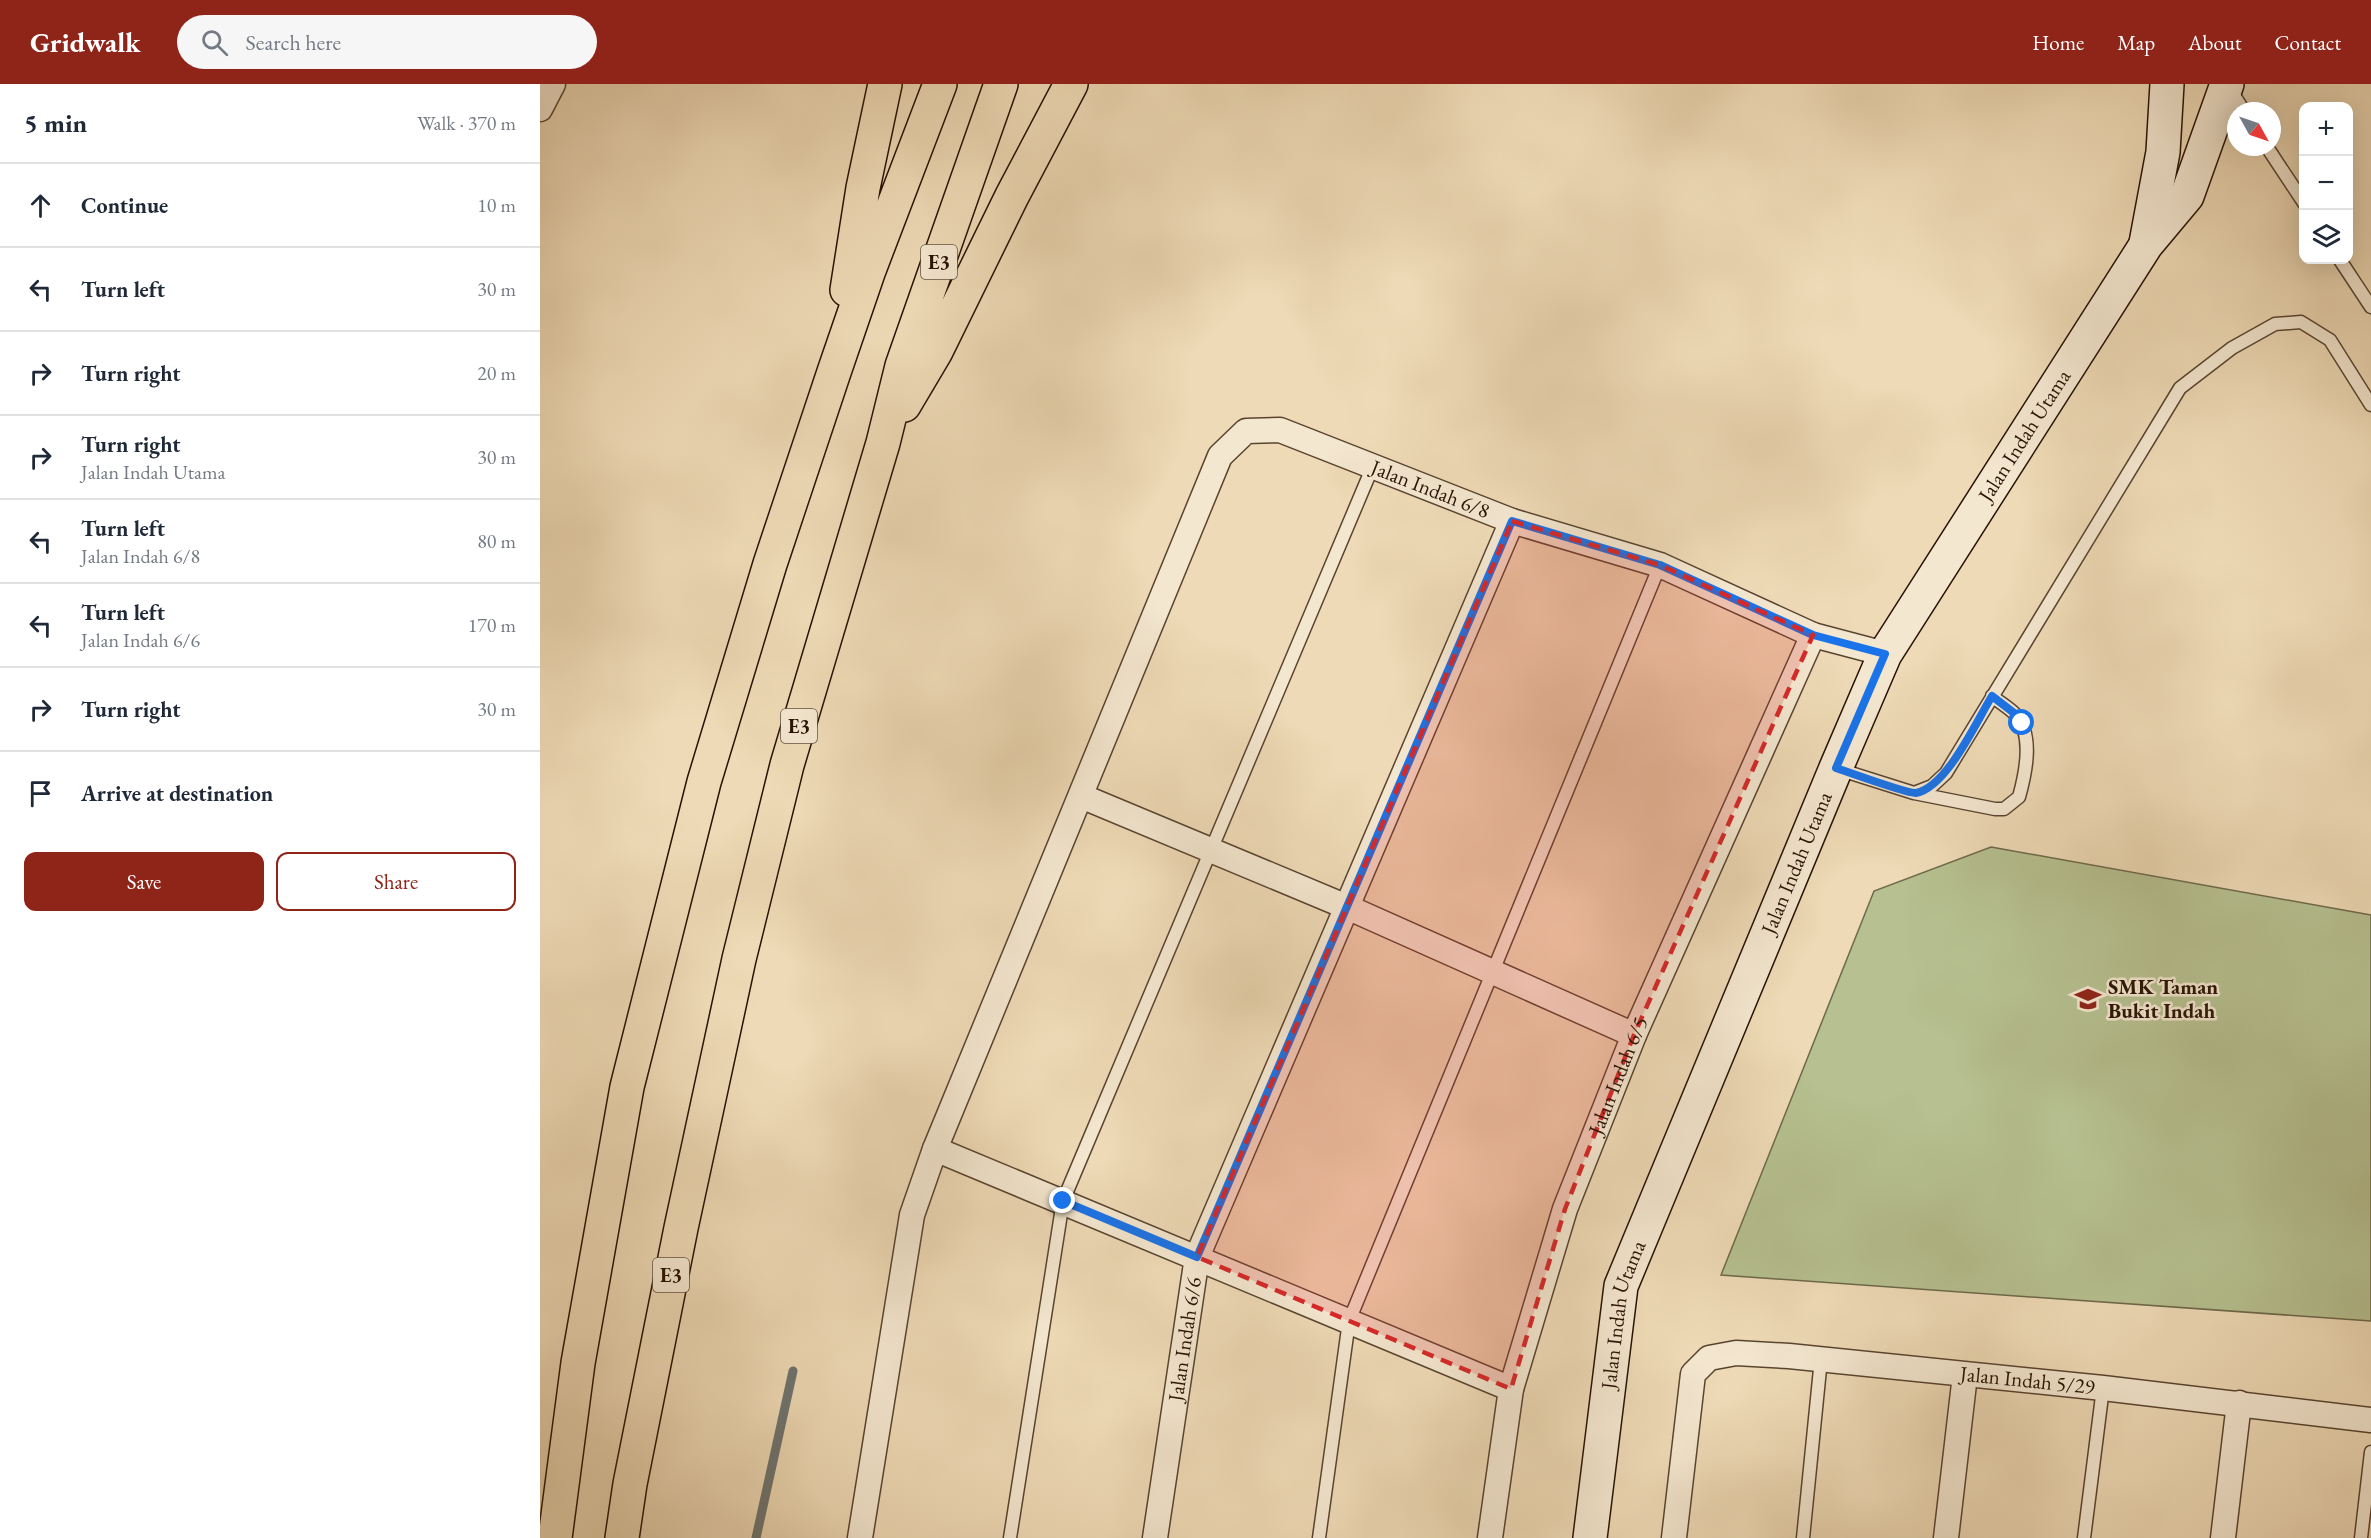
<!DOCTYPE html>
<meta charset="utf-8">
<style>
body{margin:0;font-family:"EB Garamond",serif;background:#f6f6f7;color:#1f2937}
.controls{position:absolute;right:18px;top:18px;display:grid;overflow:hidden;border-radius:12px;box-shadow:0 6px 24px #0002}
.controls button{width:54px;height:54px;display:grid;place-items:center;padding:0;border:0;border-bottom:2px solid #e0e1e3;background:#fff;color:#1f2937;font:30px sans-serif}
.compass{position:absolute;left:1687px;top:18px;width:54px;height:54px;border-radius:50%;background:#fff;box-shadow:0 6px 24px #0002;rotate:130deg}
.stop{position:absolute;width:18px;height:18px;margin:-14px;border:4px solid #1a73e8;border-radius:50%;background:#fff}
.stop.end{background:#1a73e8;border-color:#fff;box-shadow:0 2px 6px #0008}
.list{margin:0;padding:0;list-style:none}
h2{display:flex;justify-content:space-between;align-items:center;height:78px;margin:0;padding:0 24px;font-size:26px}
h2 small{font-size:20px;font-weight:400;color:#747a83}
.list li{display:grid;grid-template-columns:39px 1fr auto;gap:18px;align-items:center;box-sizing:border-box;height:84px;padding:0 24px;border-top:2px solid #e0e1e3}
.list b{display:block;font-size:22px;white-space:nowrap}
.list p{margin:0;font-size:20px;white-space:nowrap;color:#747a83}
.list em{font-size:20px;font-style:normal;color:#747a83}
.actions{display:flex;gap:12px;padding:18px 24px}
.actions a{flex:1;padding:14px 0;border:2px solid #8f2418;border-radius:12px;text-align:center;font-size:21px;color:#8f2418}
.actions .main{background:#8f2418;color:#fff}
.icon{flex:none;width:33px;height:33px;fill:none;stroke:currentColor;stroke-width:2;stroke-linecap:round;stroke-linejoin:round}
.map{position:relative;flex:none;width:1831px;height:1454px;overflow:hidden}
header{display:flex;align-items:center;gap:36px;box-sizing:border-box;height:84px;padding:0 30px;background:#8f2418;color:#fff}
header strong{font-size:28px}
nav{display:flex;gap:33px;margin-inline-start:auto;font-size:21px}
.search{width:420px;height:54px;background:#f6f6f7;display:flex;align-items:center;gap:15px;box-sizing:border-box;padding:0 21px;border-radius:33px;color:#747a83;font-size:22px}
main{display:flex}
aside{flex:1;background:#fff}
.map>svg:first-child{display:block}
.green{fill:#b6c090;stroke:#6e694a;stroke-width:1.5}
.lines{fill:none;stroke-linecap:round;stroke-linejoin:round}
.stream{stroke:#6f7571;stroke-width:9}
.lane-casing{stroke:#594430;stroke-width:15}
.street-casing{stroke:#594430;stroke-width:27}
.secondary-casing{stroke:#271204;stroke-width:36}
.highway-casing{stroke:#271204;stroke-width:36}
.lane{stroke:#f4e7d0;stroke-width:12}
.street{stroke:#f4e7d0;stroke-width:24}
.secondary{stroke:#f4e7d0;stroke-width:33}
.highway{stroke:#eedab6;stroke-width:33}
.route{stroke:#1a73e8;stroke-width:8}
.marked{fill:#d62828;fill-opacity:0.2;stroke:#d62828;stroke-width:4.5;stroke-dasharray:12 8;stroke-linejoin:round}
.labels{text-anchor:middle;stroke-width:5;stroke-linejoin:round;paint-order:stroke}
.shield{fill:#f4e7d0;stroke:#645241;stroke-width:1.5}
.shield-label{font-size:20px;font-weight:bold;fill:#271204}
.street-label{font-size:21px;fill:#271204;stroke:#f4e7d0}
.poi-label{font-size:21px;font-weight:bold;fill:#271204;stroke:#f4e7d0;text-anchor:start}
</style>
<header>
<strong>Gridwalk</strong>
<div class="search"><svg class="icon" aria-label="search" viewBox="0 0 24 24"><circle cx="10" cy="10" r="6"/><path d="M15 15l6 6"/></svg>Search here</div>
<nav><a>Home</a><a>Map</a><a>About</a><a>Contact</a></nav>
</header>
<main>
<aside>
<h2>5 min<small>Walk · 370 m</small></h2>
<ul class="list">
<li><svg class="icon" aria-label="ahead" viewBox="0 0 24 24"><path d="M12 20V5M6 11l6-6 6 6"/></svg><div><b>Continue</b></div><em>10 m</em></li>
<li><svg class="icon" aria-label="left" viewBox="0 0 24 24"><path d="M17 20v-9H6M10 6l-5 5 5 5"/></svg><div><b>Turn left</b></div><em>30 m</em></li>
<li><svg class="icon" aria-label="right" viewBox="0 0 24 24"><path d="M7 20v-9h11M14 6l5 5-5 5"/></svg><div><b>Turn right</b></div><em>20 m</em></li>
<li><svg class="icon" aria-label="right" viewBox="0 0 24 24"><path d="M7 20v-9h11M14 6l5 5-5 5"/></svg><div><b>Turn right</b><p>Jalan Indah Utama</p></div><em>30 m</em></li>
<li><svg class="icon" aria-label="left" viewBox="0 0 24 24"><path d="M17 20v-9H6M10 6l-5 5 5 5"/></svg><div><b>Turn left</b><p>Jalan Indah 6/8</p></div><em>80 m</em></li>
<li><svg class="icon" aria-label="left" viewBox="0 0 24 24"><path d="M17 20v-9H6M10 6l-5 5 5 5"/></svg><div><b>Turn left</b><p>Jalan Indah 6/6</p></div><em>170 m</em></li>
<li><svg class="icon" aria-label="right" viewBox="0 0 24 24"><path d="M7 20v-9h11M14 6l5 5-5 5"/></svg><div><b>Turn right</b></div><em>30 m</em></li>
<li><svg class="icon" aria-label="arrive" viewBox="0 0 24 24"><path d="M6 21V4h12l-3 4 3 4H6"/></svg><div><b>Arrive at destination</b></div></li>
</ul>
<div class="actions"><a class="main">Save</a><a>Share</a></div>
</aside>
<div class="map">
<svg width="1831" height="1454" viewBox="0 0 1831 1454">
<rect width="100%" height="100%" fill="#eedab6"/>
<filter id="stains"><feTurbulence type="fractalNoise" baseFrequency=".00333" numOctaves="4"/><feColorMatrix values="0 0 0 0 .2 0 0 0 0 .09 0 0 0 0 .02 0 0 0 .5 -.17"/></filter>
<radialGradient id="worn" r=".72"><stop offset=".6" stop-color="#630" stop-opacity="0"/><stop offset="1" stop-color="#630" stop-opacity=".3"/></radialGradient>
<!-- green -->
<path class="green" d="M1451,763L1831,831V1237L1181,1191L1334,807Z"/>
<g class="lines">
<!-- stream -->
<path class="stream" d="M216,1454L253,1287"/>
<!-- lane casing -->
<g class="lane-casing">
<path id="lane" d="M1690,5L1704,27
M1727,63L1764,119
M1800,176L1831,223
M1298,685L1374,709L1392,702L1406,689L1640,304L1692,264L1735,240L1761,238L1790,256L1831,321
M1374,709L1455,725H1464L1479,713C1486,688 1494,650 1475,630C1468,623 1459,618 1452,612
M470,1454L523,1117L833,382
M779,1454L809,1237L1120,481
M1263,1454L1281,1275
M1544,1454L1563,1304
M1821,1454L1831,1368"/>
</g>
<!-- street casing -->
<g class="street-casing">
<g id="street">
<path d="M0,25L13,0"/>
<path d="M541,712L807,823L1094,951"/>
<path d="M395,1065L971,1305"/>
<path id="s1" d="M320,1454L372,1131L395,1065L680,372L706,347L740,346L972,437L1120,481L1273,551L1345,570"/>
<path id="s2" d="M615,1454L657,1173L972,437"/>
<path id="s3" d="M950,1454L971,1305L1025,1125L1094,951L1273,551"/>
<path id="s4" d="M1134,1454L1153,1290L1169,1274L1196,1269L1249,1272L1563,1304L1831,1336"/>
<path d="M1406,1454L1425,1291"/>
<path d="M1683,1454L1699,1319"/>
</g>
</g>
<!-- secondary casing -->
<g class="secondary-casing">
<g id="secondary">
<path d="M1606,159L1623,68L1627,0"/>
<path id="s5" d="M1050,1454L1081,1202L1296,684L1345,570L1606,161L1647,112L1687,0"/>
</g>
</g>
<!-- highway casing -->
<g class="highway-casing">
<path id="highway" d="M307,206L323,104L345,0
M364,321L396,267L472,112L531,0
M15,1454L38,1279L87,1003L164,698L230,480L294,288L329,186L400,0
M82,1454L90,1400L141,1144L199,875L247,681L343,359L362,282L461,0"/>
</g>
<!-- lane -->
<use href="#lane" class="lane"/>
<!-- street -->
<use href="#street" class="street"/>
<!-- secondary -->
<use href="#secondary" class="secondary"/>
<!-- highway -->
<use href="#highway" class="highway"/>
</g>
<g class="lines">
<!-- route -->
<path class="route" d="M523,1117L657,1173L972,437L1120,481L1273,551L1345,570L1296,684C1308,688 1368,710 1376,709C1407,703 1436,638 1452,612L1474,629L1482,639"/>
</g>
<!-- marked area -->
<path class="marked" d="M972,437L1120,481L1273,551L1094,951L1025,1125L971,1305L657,1173Z"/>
<!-- icons -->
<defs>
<g id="school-bare" transform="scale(2.07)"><path d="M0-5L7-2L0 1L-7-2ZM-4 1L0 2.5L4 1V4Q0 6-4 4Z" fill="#8f2418" stroke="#f4e7d0" stroke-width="2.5" paint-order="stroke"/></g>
</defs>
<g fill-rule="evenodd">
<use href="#school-bare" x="1548" y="915"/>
</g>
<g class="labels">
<!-- shield labels -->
<g class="shield">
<rect x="381" y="161" width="36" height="34" rx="4.5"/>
<rect x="241" y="625" width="36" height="34" rx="4.5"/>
<rect x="113" y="1174" width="36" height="34" rx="4.5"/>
</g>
<g class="shield-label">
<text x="399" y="185">E3</text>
<text x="259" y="649">E3</text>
<text x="131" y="1198">E3</text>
</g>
<!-- street labels -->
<g class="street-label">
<text dy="7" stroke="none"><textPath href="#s5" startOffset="1198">Jalan Indah Utama</textPath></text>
<text dy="7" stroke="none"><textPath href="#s1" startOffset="1378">Jalan Indah 6/8</textPath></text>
<text dy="7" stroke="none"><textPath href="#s5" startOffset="712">Jalan Indah Utama</textPath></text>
<text dy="7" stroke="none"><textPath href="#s3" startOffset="482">Jalan Indah 6/5</textPath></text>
<text dy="7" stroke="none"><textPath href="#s5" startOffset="226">Jalan Indah Utama</textPath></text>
<text dy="7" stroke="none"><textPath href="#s2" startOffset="201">Jalan Indah 6/6</textPath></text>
<text dy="7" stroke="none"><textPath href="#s4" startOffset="508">Jalan Indah 5/29</textPath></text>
</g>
<!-- poi labels -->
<g class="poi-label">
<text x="1568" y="910">SMK Taman<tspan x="1568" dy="24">Bukit Indah</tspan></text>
</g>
</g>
<rect width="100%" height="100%" filter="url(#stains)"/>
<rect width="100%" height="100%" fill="url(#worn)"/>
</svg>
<div class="controls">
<button>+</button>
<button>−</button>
<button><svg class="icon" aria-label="layers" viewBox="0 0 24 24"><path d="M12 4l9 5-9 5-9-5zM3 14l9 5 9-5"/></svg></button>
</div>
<svg class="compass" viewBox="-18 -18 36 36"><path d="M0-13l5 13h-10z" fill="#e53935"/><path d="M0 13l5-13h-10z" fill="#747a83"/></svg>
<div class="stop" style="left:1482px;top:639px"></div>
<div class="stop end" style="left:523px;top:1117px"></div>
</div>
</main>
